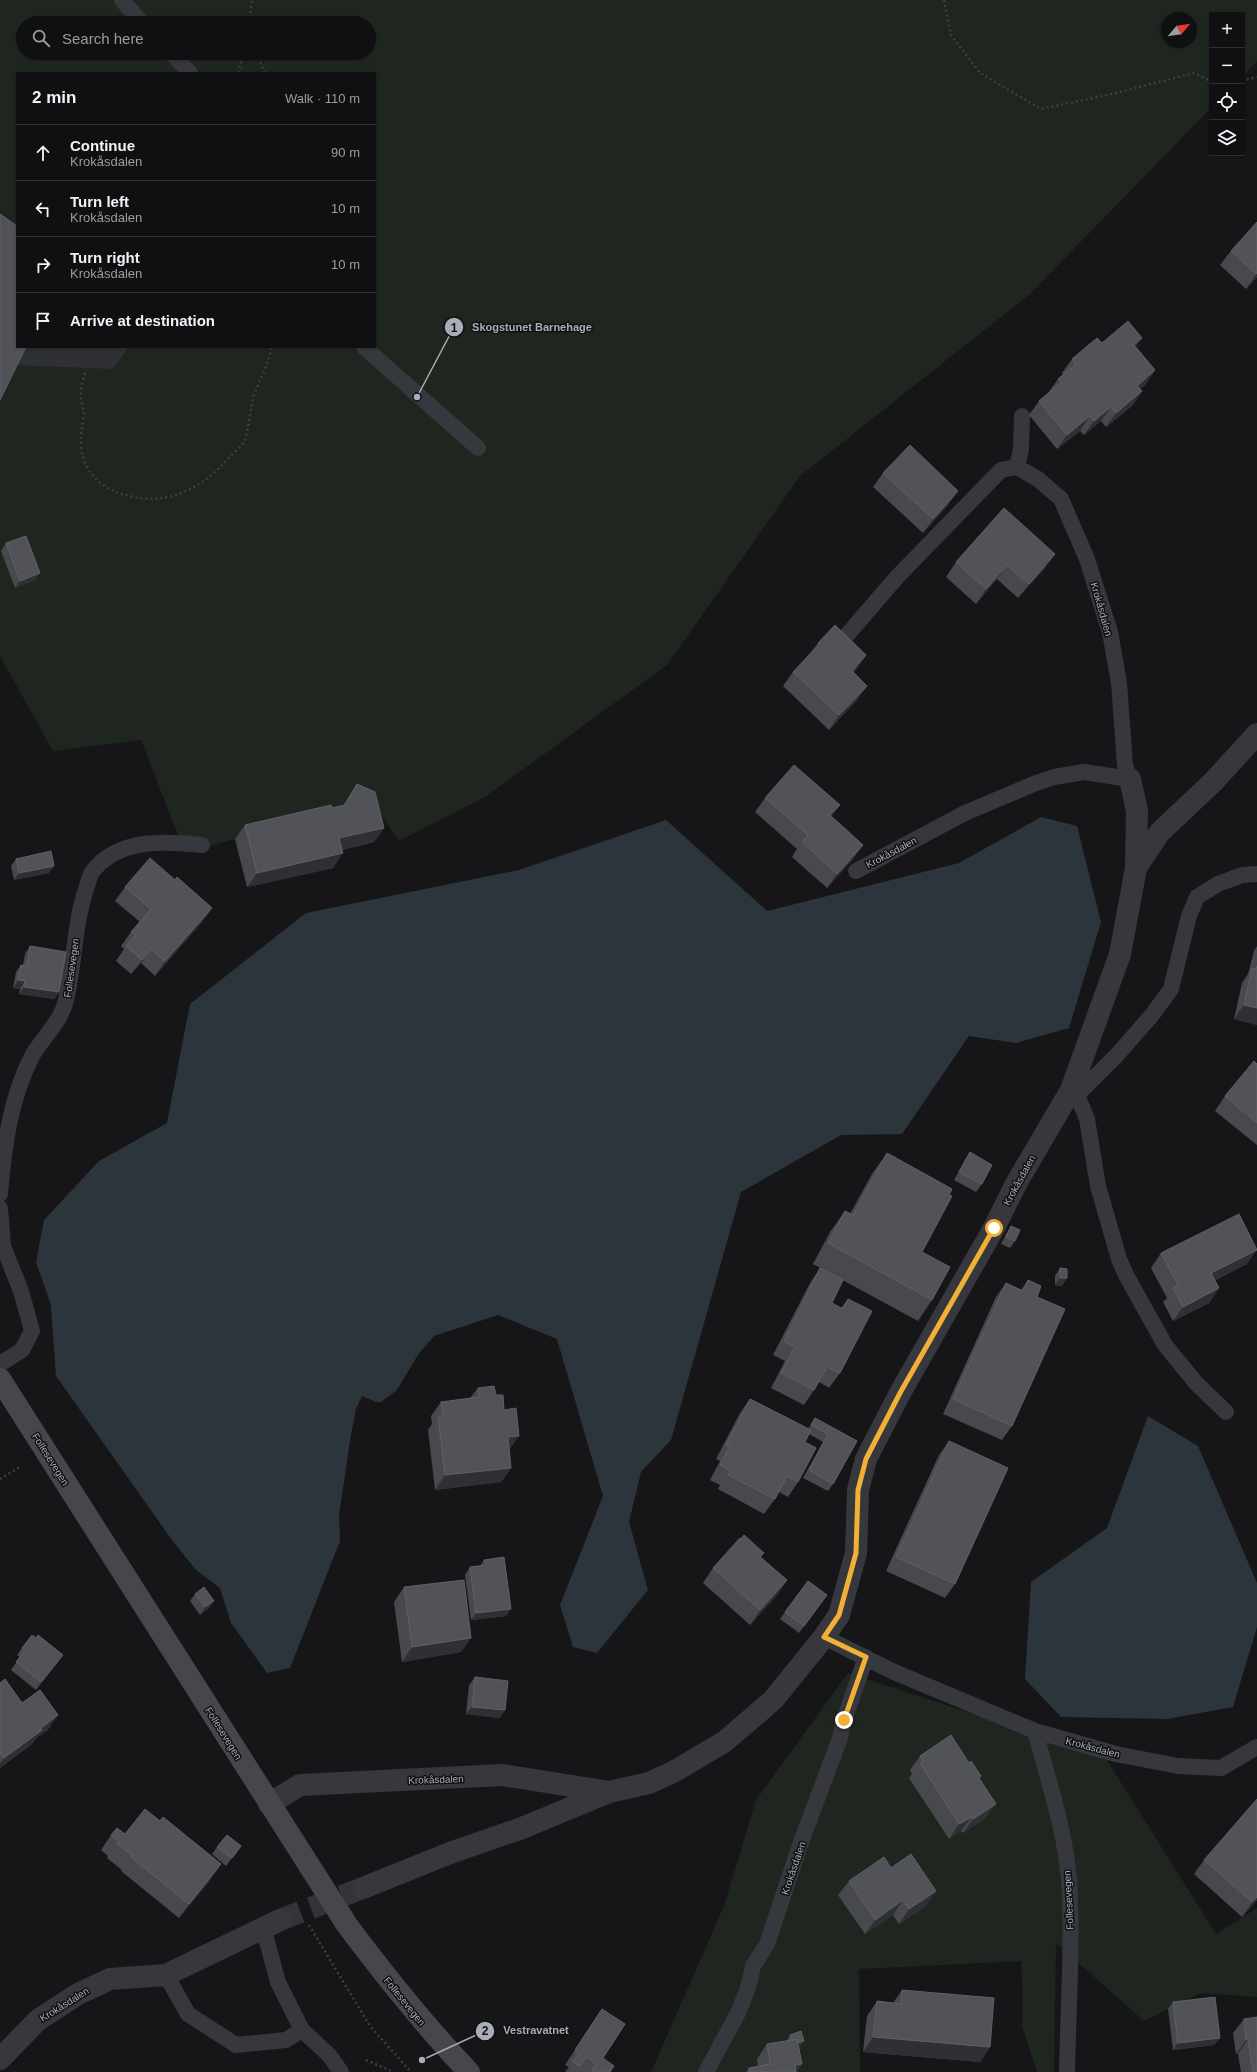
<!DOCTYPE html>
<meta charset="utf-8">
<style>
body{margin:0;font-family:Helvetica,sans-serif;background:#1e1e20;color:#f1f3f6}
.controls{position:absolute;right:12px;top:12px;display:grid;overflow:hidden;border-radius:0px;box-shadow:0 1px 3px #0004}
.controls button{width:36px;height:36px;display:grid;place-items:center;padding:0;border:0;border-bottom:1px solid #303032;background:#101012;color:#f1f3f6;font:20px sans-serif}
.compass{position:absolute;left:1161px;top:12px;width:36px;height:36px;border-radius:50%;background:#101012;box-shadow:0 1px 3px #0004;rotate:61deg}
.stop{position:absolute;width:12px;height:12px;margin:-9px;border:3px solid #f2b134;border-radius:50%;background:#fff}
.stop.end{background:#f2b134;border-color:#fff;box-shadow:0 1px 4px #0008}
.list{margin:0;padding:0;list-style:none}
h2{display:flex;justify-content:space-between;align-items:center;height:52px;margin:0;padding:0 16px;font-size:17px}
h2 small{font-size:13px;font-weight:400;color:#9c9d9f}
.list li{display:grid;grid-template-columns:26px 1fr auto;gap:12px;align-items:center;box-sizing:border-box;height:56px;padding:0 16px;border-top:1px solid #303032}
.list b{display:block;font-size:15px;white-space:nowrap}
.list p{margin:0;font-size:13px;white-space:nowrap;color:#9c9d9f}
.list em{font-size:13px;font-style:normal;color:#9c9d9f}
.icon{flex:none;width:22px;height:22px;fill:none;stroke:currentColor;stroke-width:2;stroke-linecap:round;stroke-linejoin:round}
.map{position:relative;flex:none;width:1257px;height:2072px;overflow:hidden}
.search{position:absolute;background:#101012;box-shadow:0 1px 3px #0004;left:16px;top:16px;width:360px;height:44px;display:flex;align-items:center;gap:10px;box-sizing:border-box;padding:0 14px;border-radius:22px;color:#9c9d9f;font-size:15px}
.panel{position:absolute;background:#101012;box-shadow:0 1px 3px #0004;left:16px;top:72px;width:360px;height:276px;border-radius:0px}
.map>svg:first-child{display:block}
.green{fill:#1e261f;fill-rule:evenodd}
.water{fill:#2c353c}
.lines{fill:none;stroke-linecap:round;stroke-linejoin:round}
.minor-tunnel{stroke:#333438;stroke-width:22;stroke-dasharray:22 11;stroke-linecap:butt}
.path{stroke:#3d3f44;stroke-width:2.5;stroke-dasharray:2 3;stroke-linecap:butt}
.service{stroke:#37383d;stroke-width:16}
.minor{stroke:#37383d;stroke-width:22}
.secondary{stroke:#45474d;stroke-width:22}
.wall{fill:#47494d}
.shaded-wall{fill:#2f3033}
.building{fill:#525359;stroke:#5f6168}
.route{stroke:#f2b134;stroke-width:5}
.labels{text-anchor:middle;stroke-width:3;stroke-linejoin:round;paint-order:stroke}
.street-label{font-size:10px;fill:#a8adb8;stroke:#111113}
.leader{fill:none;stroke:#a8adb8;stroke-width:1.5}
.callout-dot{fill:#a8adb8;stroke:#111113;stroke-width:1.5}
.mark-label{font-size:12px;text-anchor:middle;font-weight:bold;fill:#111}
.callout-label{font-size:11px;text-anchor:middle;font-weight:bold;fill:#a8adb8;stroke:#111113;stroke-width:3;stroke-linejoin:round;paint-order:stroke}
</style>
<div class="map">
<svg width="1257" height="2072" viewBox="0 0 1257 2072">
<rect width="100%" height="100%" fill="#161618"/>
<!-- green -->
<path class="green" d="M0,0H1257V61L1242,77V15H1212V107L1030,294L800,476L667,665L485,797L399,841L372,801L185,853L141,740L53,751L0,656ZM1167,18H1191V42H1167ZM23,23H369V53H23ZM17,73H375V347H17Z
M848,1673L1105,1757L1216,1934L1257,1908V1997L1201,1993L1144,2021L1056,1943L1054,2072H1037L1022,2026L1023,1997L1021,1961L859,1969L860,2072H651L724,1906L756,1800Z"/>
<!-- water -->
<path class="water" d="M1041,817L1077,826L1101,922L1069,1028L1016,1043L969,1036L902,1134L841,1135L741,1192L671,1440L641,1472L629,1522L648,1590L597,1653L573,1647L560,1605L603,1496L557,1339L498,1315L434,1336L419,1353L397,1390L381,1402H376L362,1396L356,1409L350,1440L339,1516L340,1541L290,1668L267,1673L231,1623L220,1588L196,1570L172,1540L56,1376L51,1305L36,1262L44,1220L99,1161L167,1123L190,1004L306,913L519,870L666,820L767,911L959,863Z
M1148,1416L1198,1446L1257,1583V1627L1233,1707L1167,1719L1061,1717L1025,1679L1031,1582L1107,1528Z"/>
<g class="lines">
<!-- minor-tunnel -->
<path class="minor-tunnel" d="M280,1920L363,1888"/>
<!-- path -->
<path class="path" d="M944,0L951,35L980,73L1041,109L1116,93L1194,73L1212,82
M249,23L252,0
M256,53L265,73
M238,73L242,59L246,53
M1242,81L1257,77
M85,373C83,381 80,388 81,397C81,403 84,409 84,414C82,428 79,440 82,453C85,470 99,485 114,491C158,509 196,494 227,460C232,454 240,448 244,442C248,434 251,406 254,395C260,378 269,365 271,347
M0,1479L20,1467
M309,1925L370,2026L411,2072
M366,2060L394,2072"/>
<!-- service -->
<path class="service" d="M122,0L142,23
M171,53L190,73
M364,347L478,448
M1022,416L1021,449L1017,467L1038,479L1061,499L1087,559L1110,632L1119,683L1125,765L1130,779
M841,642L897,577L1001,470L1017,467
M856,871L965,813L1036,783L1054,777L1084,772L1130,779
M1071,1090L1077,1095L1087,1119L1098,1186L1119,1259L1126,1275L1165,1345L1196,1383L1226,1412
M1077,1095L1116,1056L1152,1015L1171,989L1189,916L1197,897L1218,884L1242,875L1257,874
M0,1194C4,1147 10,1099 32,1056C43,1037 61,1022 66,1000C75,962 74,923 87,886C88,882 90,876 92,872C118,838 164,841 202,845
M0,1208L3,1246L21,1291L32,1331L22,1350L0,1364
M824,1637L894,1672L1035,1731L1116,1754L1178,1766L1221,1768L1257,1747
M1035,1731C1048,1780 1065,1829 1069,1880C1073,1943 1068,2008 1067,2072
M263,1927L278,1982L302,2030L330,2056L341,2072
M166,1975L188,2014L236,2045L286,2040L302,2030
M706,2072L738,2013L748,1988L753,1966L767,1944L801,1842L840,1738L844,1720L866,1657"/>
<!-- minor -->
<path class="minor" d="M1136,868L1160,832L1213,782L1257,734
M269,1804L300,1785L502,1775L609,1792
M363,1888L450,1853L522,1828L609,1792L649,1783L675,1771L724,1742L773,1700L824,1637L839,1615L856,1553L858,1490L866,1459L900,1393L994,1228L1017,1182L1071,1090L1120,954L1136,868L1137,811L1130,779
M0,2059L38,2020L78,1994L110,1979L166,1975L280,1920"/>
<!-- secondary -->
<path class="secondary" d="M0,1379L347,1925C386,1977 425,2026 469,2072"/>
</g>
<!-- wall -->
<path class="wall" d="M1257,222V277L1246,289L1220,265L1231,251Z
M1102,343L1136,347L1155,370L1145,385L1140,389L1142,391L1132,406L1106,427L1101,421L1084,435L1080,431L1057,449L1029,415L1039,401L1048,393L1058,379L1063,375L1062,373L1072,359Z
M883,473L948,505L923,533L873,487Z
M1004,508L1045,568L1018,598L997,579L976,604L946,577L956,562Z
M6,543L35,580L15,588L1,551Z
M818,643L866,655L854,672L867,686L857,700L829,730L783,686L793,672L811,652Z
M357,784L384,828L374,842L342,850L333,868L247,887L235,839L245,825L343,806L347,799Z
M765,798L832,817L863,845L853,859L827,888L792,857L797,849L755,812Z
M16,859L54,866L49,873L14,880L11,866Z
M175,880L212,908L202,922L155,976L141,963L131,974L116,961L124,949L121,946L131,932L140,922L115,901L125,887Z
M30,946L59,992L54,999L19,994L20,989L13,988L16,972L21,965H23L25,954Z
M1257,946V1025L1234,1019L1242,983L1248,974L1254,951Z
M1257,1064V1145L1215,1111L1225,1096Z
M970,1152L982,1184L976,1192L954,1180L965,1160Z
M887,1153L922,1252L932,1300L918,1321L813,1264L830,1232L845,1211L850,1214L872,1174Z
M1011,1226L1015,1241L1010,1248L1001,1244L1006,1234Z
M1161,1253L1247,1264L1215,1280L1219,1288L1209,1303L1173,1321L1163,1302L1167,1298L1151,1268Z
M820,1268L832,1303L841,1308L848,1299L840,1373L829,1388L819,1382L814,1390L804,1405L771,1388L785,1361L773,1355L810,1283Z
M1060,1268L1067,1278L1062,1286L1055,1285V1276Z
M1028,1280L1037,1297L1012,1426L1002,1440L943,1414L996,1297L1006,1283L1021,1290Z
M478,1388L496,1395L509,1450L511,1468L501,1482L435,1490L428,1430L432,1424L431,1416L441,1402L470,1398Z
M750,1399L808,1429L815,1418L857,1441L833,1484L828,1491L803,1478L823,1442L809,1434L805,1442L798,1482L788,1497L779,1492L775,1499L764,1514L718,1489L720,1485L710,1480L720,1461L716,1459L740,1413Z
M949,1441L955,1584L945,1598L886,1571L939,1455Z
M761,1557L787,1580L777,1595L750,1625L703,1583L713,1568Z
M484,1560L506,1616L471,1620L465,1575L470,1567L480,1566Z
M808,1581L827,1595L799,1633L780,1619Z
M404,1587L471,1638L461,1652L402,1662L394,1602Z
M195,1594L209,1608L200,1615L190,1601Z
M36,1638L58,1662L36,1690L11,1670L20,1657L17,1655L22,1648Z
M475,1677L500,1718L466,1714L469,1685Z
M0,1683L22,1703L48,1730L36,1738L32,1744L0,1768Z
M920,1756L979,1779L986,1818L963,1833L961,1831L949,1839L909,1778L912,1774L910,1770Z
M1257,1799V1900L1242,1917L1194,1874L1204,1860Z
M125,1834L211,1879L179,1918L121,1871L122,1870L107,1858L108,1856L101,1850L111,1835Z
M241,1846L226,1866L212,1854L217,1847Z
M891,1868L926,1906L899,1924L893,1915L865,1934L838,1895L849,1881Z
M902,1990L990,2047L980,2062L863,2052L867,2016L877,2001L893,2003Z
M1173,2002L1220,2038L1214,2045L1173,2050L1168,2009Z
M602,2009L603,2058L610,2072H565L569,2067L565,2065Z
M1244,2019L1257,2072H1241L1238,2054H1236L1233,2033Z
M790,2035L799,2048L802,2064L796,2072H746L749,2068L758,2066L757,2059L767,2044L787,2041Z"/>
<!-- shaded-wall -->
<path class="shaded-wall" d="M1257,273V277L1246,289Z
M1142,338L1132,352L1134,345Z
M25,347H129L113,369L14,365Z
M1155,370L1145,385L1127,400L1137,386Z
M1142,391L1132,406L1106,427L1116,413Z
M1111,407L1101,421L1084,435L1094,421Z
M1090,416L1080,431L1057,449L1067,435Z
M958,491L948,505L923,533L933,519Z
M1055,554L1045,568L1018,598L1029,584Z
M1007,565L997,579L976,604L986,589Z
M40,573L35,580L15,588L20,581Z
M866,655L856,670L842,685L852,671Z
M867,686L857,700L829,730L839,715Z
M840,805L830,819V815Z
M384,828L374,842L329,853L339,838Z
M863,845L853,859L827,888L837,874Z
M343,853L333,868L247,887L257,873Z
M54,866L49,873L14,880L19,873Z
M212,908L202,922L155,976L165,961Z
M151,949L141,963L131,974L142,960Z
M18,980L25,981L20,989L13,988Z
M24,987L59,992L54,999L19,994Z
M1244,1005L1257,1008V1025L1234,1019Z
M1257,1250L1247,1264L1201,1288L1211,1273Z
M1060,1278H1067L1062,1286L1055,1285Z
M1219,1288L1209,1303L1173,1321L1183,1307Z
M519,1436L509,1450L497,1451L508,1437Z
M511,1468L501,1482L435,1490L445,1475Z
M787,1580L777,1595L750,1625L760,1610Z
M214,1601L209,1608L200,1615L205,1607Z
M511,1609L506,1616L471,1620L476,1613Z
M471,1638L461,1652L402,1662L412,1647Z
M63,1655L58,1662L36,1690L41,1682Z
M472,1707L505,1710L500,1718L466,1714Z
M58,1715L48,1730L36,1738L32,1744L0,1768V1764L4,1758L41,1728Z
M996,1804L986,1818L963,1833L973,1819Z
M972,1817L961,1831L949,1839L959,1824Z
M221,1864L211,1879L179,1918L189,1904Z
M936,1891L926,1906L899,1924L909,1909Z
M1257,1897V1900L1242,1917L1252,1902Z
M903,1900L893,1915L865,1934L875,1920Z
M873,2037L990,2047L980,2062L863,2052Z
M1220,2038L1214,2045L1173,2050L1178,2043Z
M1248,2039L1238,2054H1236L1246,2040Z
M804,2041L799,2048L794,2045Z
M802,2064L796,2072L795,2065Z"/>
<!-- building -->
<path class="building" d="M0,214L17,226V347H26L0,400Z
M1257,222V273L1256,274L1231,251Z
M1128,321L1142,338L1134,345L1155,370L1137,386L1142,391L1116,413L1111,407L1094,421L1090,416L1067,435L1039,401L1062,382L1058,379L1076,364L1072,359L1097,338L1102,343Z
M910,445L958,491L933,519L883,473Z
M1004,508L1055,554L1029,584L1007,565L986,589L956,562Z
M26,536L40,573L20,581L6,543Z
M835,625L866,655L852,671L867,686L839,715L793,672L820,644L818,643Z
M794,765L840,805L830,815L863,845L837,874L802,842L808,835L765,798Z
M357,784L375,792L384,828L339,838L343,853L257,873L245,825L331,805L332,808L345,805Z
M51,851L54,866L19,873L16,859Z
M150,858L175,880L177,877L212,908L165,961L151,949L142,960L126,946L136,935L131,932L151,909L125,887Z
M30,946L66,952L59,992L24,987L25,981L18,980L21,965L27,966Z
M1257,966V1008L1244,1005L1252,968L1256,969Z
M1254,1061L1257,1064V1123L1225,1096Z
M970,1152L992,1165L982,1184L959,1172Z
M887,1153L952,1189L949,1195L952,1196L922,1252L950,1267L932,1300L828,1243L845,1211L853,1215Z
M1239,1214L1257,1250L1211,1273L1219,1288L1183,1307L1173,1288L1178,1285L1161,1253Z
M1011,1226L1020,1230L1015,1241L1006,1237Z
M820,1268L843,1280L832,1303L843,1309L848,1299L872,1311L840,1373L827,1367L814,1390L781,1373L795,1347L784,1341Z
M1060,1268L1067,1269V1278H1060Z
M1028,1280L1041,1286L1037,1297L1065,1309L1012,1426L953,1399L1006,1283L1023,1291Z
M494,1386L496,1395H503L504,1410L516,1408L519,1436L508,1437L511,1468L445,1475L438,1416H443L441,1402L479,1397L478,1388Z
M750,1399L811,1430L805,1442L816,1448L798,1482L787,1476L775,1499L728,1475L730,1471L720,1465L730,1446L726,1445Z
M815,1418L857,1441L833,1484L809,1470L828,1434L811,1425Z
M949,1441L1008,1468L955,1584L896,1557Z
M744,1535L764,1553L760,1557L787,1580L760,1610L713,1568L740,1538L741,1539Z
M504,1557L511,1609L476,1613L470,1567L486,1565L484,1560Z
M464,1580L471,1638L412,1647L404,1587Z
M808,1581L827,1595L804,1626L785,1612Z
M204,1587L214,1601L205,1607L195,1594Z
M32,1635L36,1638L38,1635L63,1655L41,1682L16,1662L25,1650L22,1648Z
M475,1677L508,1681L505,1710L472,1707Z
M5,1679L22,1703L40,1690L58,1715L41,1728L42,1730L4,1758L0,1752V1683Z
M951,1735L969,1763L971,1761L981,1776L979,1778L996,1804L973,1819L972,1817L959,1824L920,1763L923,1761L920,1756Z
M1257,1799V1897L1252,1902L1204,1860Z
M145,1809L160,1821L163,1817L221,1864L189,1904L131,1857L132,1855L117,1844L119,1842L111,1835L117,1828L125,1834Z
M227,1835L241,1846L232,1858L217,1847Z
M911,1854L936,1891L909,1909L903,1900L875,1920L849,1881L884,1857L891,1868Z
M902,1990L994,1998L990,2047L873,2037L877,2001L901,2004Z
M1215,1997L1220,2038L1178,2043L1173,2002Z
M602,2009L625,2024L603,2058L614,2066L610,2072H594L592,2070L596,2064L586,2057L580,2066L573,2062L579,2053L575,2050Z
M1257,2017V2072H1253L1248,2039L1246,2040L1244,2019Z
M801,2031L804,2041L798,2043L797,2039L792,2040L790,2035Z
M797,2039L802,2064L795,2065L796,2072H750L749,2068L770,2064L767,2044Z"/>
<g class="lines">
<!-- route -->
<path class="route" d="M844,1720L866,1657L824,1637L839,1615L856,1553L858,1490L866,1459L900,1393L994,1228"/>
</g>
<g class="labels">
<!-- street labels -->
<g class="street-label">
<text transform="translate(1102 609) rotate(74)" y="4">Krokåsdalen</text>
<text transform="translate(891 852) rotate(-28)" y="4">Krokåsdalen</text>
<text transform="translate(71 968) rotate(-82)" y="4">Follesevegen</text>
<text transform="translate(1019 1180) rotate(-61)" y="4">Krokåsdalen</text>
<text transform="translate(51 1459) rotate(58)" y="4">Follesevegen</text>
<text transform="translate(224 1733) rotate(58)" y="4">Follesevegen</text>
<text transform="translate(1093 1747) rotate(15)" y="4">Krokåsdalen</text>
<text transform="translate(436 1779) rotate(-2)" y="4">Krokåsdalen</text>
<text transform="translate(793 1868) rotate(-71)" y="4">Krokåsdalen</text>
<text transform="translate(1068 1900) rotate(-93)" y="4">Follesevegen</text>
<text transform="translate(405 2001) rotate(51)" y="4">Follesevegen</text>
<text transform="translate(64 2004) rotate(-32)" y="4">Krokåsdalen</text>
</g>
</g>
<!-- callouts -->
<path class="leader" d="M417 397L454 327M422 2060L485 2031"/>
<g class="callout-dot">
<circle cx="417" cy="397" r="4"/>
<circle cx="422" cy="2060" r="4"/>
<circle cx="454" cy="327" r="10"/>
<circle cx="485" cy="2031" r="10"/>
</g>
<g class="mark-label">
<text x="454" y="332">1</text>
<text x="485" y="2035">2</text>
</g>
<g class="callout-label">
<text x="532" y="331">Skogstunet Barnehage</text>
<text x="536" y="2034">Vestravatnet</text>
</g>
</svg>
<div class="controls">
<button>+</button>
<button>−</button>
<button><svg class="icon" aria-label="locate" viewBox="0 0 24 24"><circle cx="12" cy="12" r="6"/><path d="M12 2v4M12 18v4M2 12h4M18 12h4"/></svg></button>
<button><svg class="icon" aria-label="layers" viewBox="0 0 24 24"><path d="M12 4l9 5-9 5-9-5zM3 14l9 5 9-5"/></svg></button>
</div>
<svg class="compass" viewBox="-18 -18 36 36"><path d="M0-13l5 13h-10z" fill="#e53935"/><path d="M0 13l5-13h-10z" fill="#9c9d9f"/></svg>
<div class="stop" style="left:994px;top:1228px"></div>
<div class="stop end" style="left:844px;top:1720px"></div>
<div class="search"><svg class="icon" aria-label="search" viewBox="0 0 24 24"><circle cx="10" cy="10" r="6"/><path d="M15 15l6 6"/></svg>Search here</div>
<section class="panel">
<h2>2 min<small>Walk · 110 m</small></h2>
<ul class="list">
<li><svg class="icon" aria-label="ahead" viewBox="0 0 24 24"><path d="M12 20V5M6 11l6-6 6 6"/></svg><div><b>Continue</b><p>Krokåsdalen</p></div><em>90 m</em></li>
<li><svg class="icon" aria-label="left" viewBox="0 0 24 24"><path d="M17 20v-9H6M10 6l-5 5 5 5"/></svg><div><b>Turn left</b><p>Krokåsdalen</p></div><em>10 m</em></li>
<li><svg class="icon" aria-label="right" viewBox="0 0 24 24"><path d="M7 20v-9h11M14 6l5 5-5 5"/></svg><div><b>Turn right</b><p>Krokåsdalen</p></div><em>10 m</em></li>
<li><svg class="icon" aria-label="arrive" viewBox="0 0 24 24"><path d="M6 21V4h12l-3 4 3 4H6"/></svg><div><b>Arrive at destination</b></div></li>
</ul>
</section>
</div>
